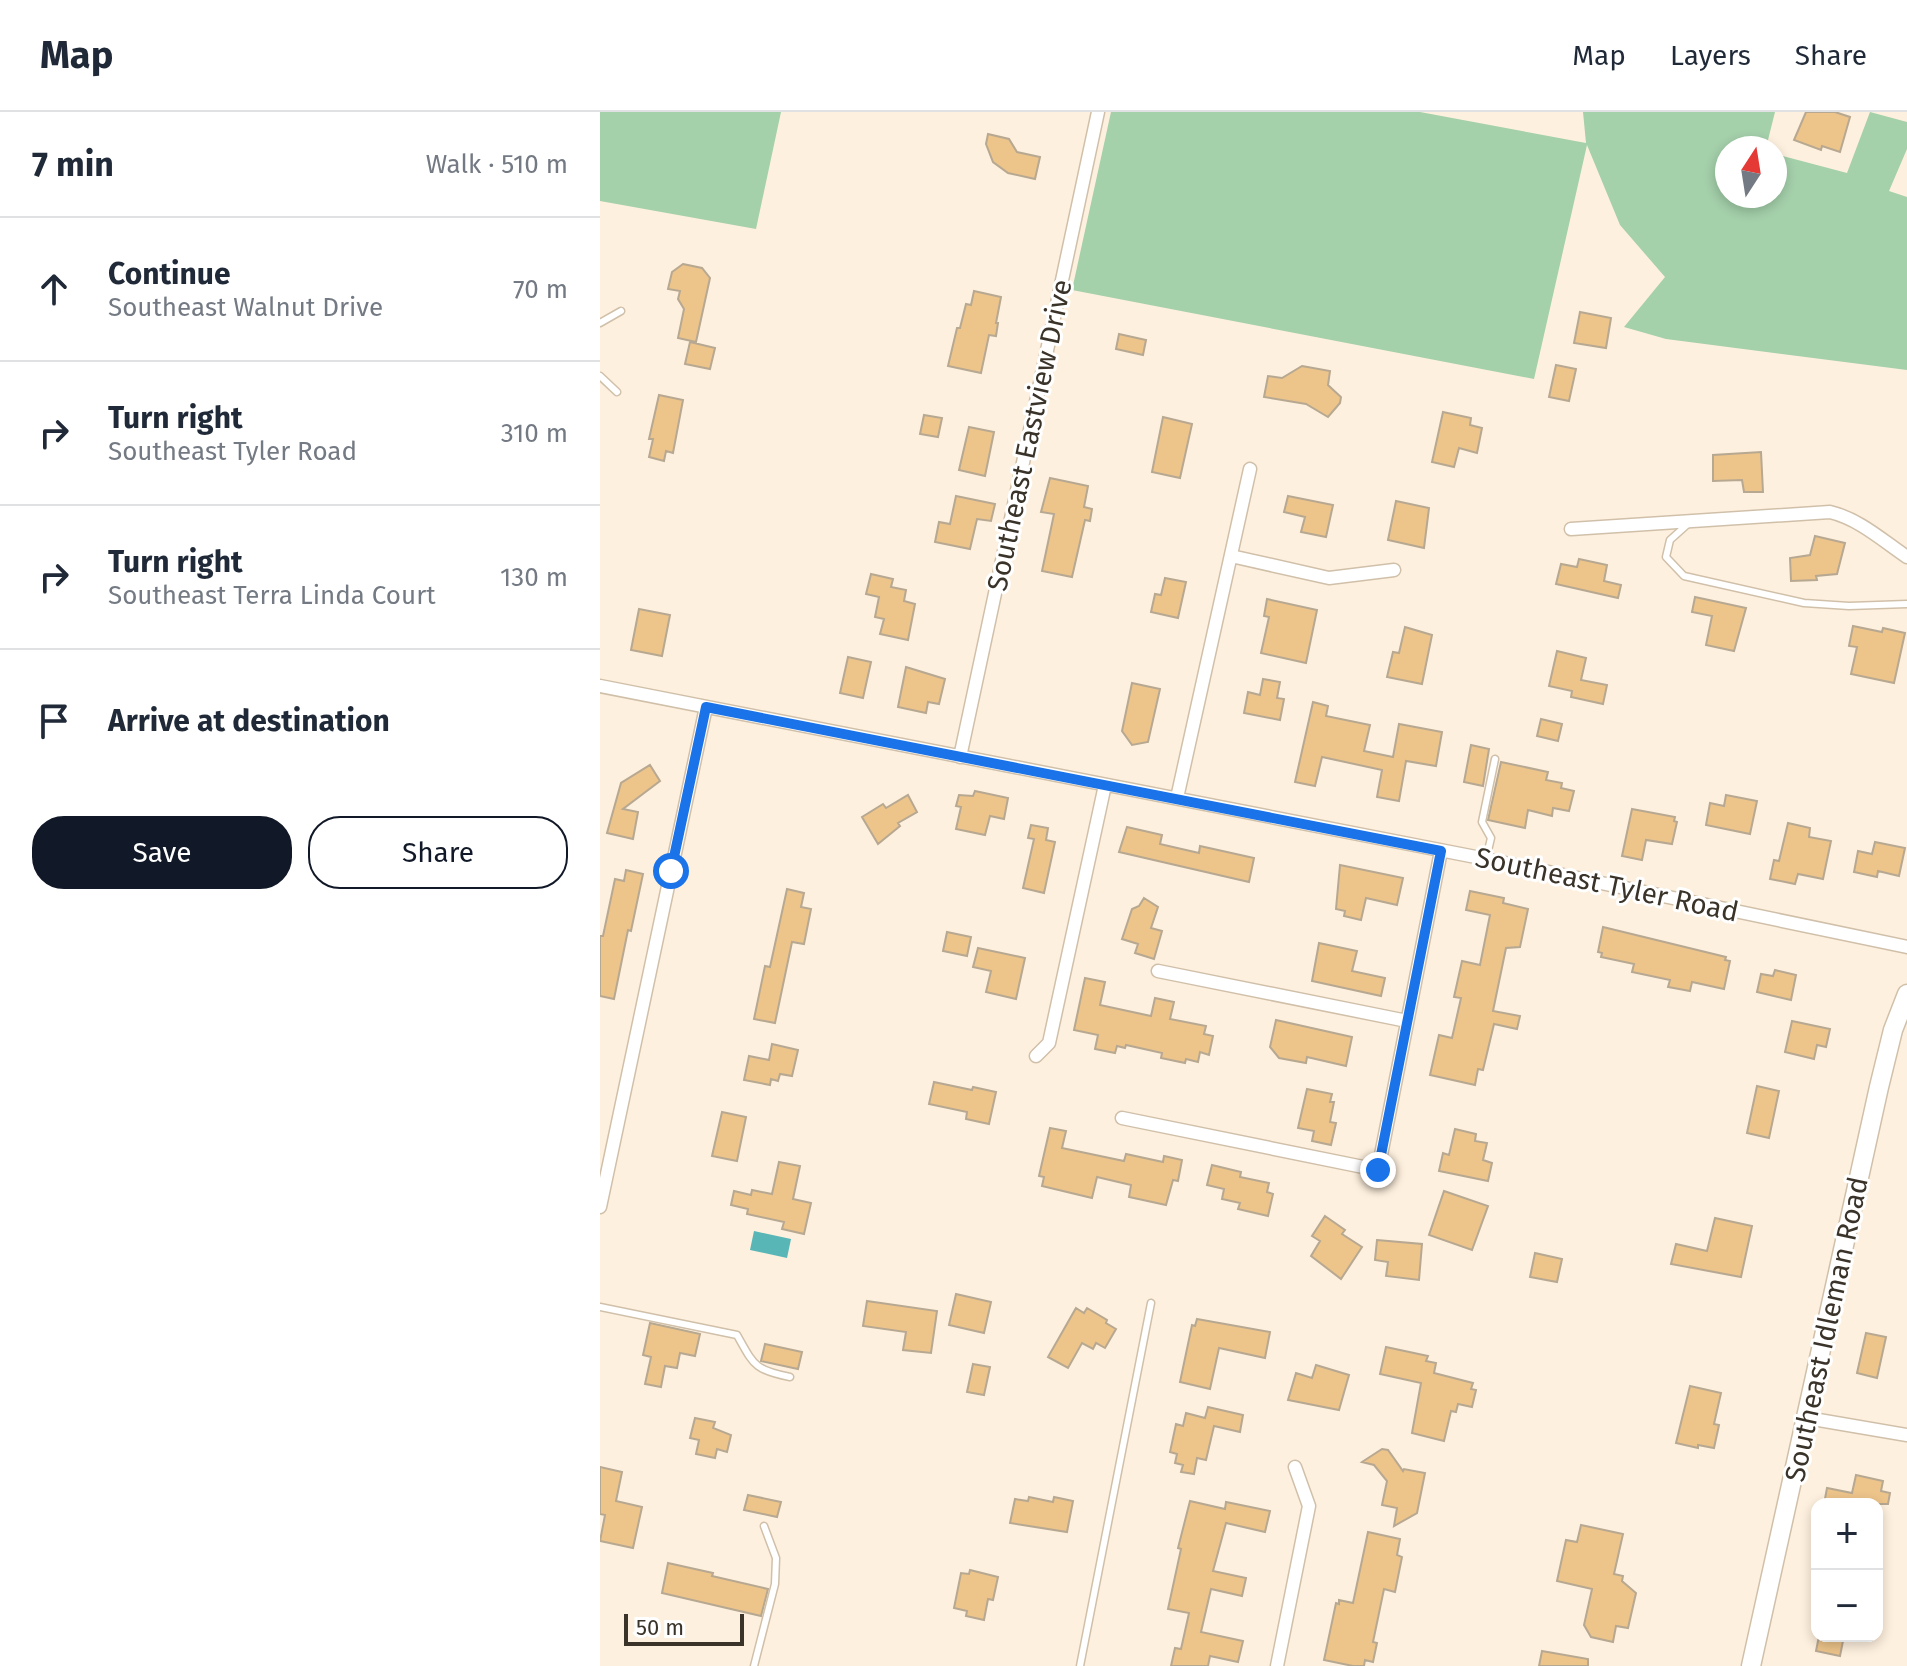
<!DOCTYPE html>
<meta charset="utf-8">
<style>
body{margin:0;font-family:"Fira Sans",sans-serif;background:#f6f6f7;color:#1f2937}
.controls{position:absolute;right:24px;bottom:24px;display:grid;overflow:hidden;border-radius:16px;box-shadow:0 4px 12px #0003}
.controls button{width:72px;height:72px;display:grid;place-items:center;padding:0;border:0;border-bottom:2px solid #e0e1e3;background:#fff;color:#1f2937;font:40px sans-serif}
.compass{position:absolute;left:1115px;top:24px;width:72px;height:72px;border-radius:50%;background:#fff;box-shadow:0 4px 12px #0003;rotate:12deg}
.scale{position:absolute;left:24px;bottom:20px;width:120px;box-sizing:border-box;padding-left:8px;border:4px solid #3a332a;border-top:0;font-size:22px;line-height:28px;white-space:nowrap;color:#3a332a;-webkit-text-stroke:6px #fff;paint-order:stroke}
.stop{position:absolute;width:24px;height:24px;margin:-18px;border:6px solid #1a73e8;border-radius:50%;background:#fff}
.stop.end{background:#1a73e8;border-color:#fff;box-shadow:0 2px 8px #0008}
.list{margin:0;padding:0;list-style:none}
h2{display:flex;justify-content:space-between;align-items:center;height:104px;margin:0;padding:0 32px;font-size:34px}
h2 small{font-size:26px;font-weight:400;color:#747a83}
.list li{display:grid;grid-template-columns:52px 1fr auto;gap:24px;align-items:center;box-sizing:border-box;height:144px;padding:0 32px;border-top:2px solid #e0e1e3}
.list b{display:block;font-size:30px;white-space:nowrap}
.list p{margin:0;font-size:26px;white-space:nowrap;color:#747a83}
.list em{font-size:26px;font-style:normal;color:#747a83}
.actions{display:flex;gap:16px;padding:24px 32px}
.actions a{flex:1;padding:18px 0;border:2px solid #111827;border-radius:32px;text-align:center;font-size:28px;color:#111827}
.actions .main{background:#111827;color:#fff}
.icon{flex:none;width:44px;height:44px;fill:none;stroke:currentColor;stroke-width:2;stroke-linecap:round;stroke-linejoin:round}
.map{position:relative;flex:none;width:1307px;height:1554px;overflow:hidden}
header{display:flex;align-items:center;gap:48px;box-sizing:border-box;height:112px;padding:0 40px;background:#fff;border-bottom:2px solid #e0e1e3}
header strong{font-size:38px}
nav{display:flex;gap:44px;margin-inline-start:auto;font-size:28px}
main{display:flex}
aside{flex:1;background:#fff}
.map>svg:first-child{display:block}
.green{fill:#a4d0aa}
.water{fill:#58b6b6}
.building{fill:#edc48a;stroke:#b7a892;stroke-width:2}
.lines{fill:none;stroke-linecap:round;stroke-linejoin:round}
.service-casing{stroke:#d0c0aa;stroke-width:9}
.minor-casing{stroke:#d0c0aa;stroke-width:15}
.secondary-casing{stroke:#d0c0aa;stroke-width:21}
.service{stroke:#fff;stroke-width:6}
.minor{stroke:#fff;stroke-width:12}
.secondary{stroke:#fff;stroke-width:18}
.route{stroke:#1a73e8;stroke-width:10}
.labels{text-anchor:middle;stroke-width:6;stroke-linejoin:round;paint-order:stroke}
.street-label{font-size:28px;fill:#3a332a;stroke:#fff}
</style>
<header>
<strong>Map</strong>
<nav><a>Map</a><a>Layers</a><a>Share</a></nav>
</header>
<main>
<aside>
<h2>7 min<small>Walk · 510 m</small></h2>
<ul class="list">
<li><svg class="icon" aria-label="ahead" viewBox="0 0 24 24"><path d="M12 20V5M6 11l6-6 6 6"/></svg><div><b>Continue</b><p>Southeast Walnut Drive</p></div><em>70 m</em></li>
<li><svg class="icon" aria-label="right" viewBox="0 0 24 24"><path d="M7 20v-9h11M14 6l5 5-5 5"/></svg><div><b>Turn right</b><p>Southeast Tyler Road</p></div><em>310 m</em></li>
<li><svg class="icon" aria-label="right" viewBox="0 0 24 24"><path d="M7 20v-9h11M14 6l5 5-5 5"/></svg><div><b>Turn right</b><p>Southeast Terra Linda Court</p></div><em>130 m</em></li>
<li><svg class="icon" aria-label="arrive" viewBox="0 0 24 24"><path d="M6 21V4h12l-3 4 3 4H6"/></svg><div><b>Arrive at destination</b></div></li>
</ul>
<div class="actions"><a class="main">Save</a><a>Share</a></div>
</aside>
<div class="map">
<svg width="1307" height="1554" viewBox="0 0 1307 1554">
<rect width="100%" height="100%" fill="#fef0de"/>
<!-- green -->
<path class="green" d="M0,0H181L156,117L0,89Z
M511,0H820L986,31L983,0H1175L1166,36H1127V84H1175V42L1247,61L1270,0L1307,10V37L1289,79L1307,85V258L1066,227L1024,215L1065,165L1020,113L987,33L934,267L472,178Z"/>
<!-- water -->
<path class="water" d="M154,1119L191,1127L187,1146L150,1138Z"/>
<!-- building -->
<path class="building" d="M1206,0H1235L1250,5L1240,40L1222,34L1221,38L1194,28Z
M388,22L409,27L417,40L440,45L435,67L408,61L393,50L386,32Z
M83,152L102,156L110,166L96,230L78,226L84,197L78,187L80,179L68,177L72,160Z
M374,179L401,185L396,211H398L396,224L389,223L381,261L348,254L357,216H360L366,192L371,193Z
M980,200L1011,206L1006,236L974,231Z
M519,222L546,228L543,243L516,237Z
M90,230L115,236L110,257L85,252Z
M956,253L976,257L969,289L949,285Z
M702,254L730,259L728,273L741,285L740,291L728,305L706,292L664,285L668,264L682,266Z
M59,283L83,288L73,341L66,339L64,349L49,345L53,327H49Z
M843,300L871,306L870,313L882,316L877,341L859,336L854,355L832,350Z
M324,303L342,306L338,325L320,322Z
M563,305L592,312L580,366L552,360Z
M369,315L394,320L385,364L359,358Z
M1161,340L1163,380H1144L1142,368L1113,369V343Z
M450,366L488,374L484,395L492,397L490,409L485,408L472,465L442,459L454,402L441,400Z
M356,384L395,392L391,409L377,407L370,437L335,430L339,410L350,412Z
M688,384L733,393L726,425L701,420L705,405L684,400Z
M796,389L829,396L824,436L788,428Z
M1215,424L1245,431L1237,462L1216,464L1217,468L1191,469L1190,446L1210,443Z
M979,447L1007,453L1004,469L1021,473L1018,486L956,472L961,452L977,455Z
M271,462L293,467L291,475L306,478L304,489L315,492L308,528L280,522L284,507L275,505L279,485L266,482Z
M565,466L586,470L578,506L551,500L555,482L561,483Z
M1095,485L1146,496L1134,539L1106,533L1112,504L1092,500Z
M667,487L717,498L706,551L661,541L669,505L664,504Z
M39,497L70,503L62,544L31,538Z
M1253,514L1282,520L1283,516L1305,521L1294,571L1251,562L1257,535L1249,534Z
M805,515L832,523L822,572L787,565L793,540L799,541Z
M957,539L986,546L981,568L1007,573L1003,592L971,585L972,579L949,574Z
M248,545L271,550L263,586L240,581Z
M306,555L345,567L339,592L328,590L326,601L298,595Z
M663,567L680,570L677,586L684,587L680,608L644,601L648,580L660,583Z
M532,571L560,577L548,630L532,633L522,619Z
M713,590L728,594L726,604L770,613L764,639L793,645L799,612L842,620L836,654L806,649L799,689L777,685L782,658L722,645L715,674L695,670Z
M941,607L962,612L958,629L937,624Z
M871,633L889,637L883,674L864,670Z
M901,650L948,660L946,668L962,671L961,676L974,679L969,699L953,696L952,704L928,698L925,716L888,708Z
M50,653L60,669L23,697L38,700L33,727L7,721L21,671Z
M375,679L408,686L404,707L390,704L385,723L356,717L361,695L356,694L359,683L373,684Z
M308,683L317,700L298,711L300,714L278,732L262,705L283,692L286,696Z
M1126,683L1157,689L1150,722L1106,713L1110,691L1124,694Z
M1032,697L1075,705L1074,709L1077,710L1072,732L1046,728L1042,748L1022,744Z
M1188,711L1210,716L1209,725L1231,729L1223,767L1198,762L1195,772L1170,767L1174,748L1179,749Z
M431,713L448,716L446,728L455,730L444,781L423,776L434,727L428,726Z
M527,715L562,723L560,732L599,741L600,734L654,746L649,770L519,740Z
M1275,730L1305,736L1299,764L1278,759L1277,765L1254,760L1258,739L1272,742Z
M740,753L803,766L797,793L766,786L761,808L744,804L745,799L736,797Z
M26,758L43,762L31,819L28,818L14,887L0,884V824H3L15,767L24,769Z
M187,777L204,781L201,795L211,797L204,832L192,830L175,911L154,907L165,854L170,855Z
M870,779L904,786L903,791L928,797L920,835L906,836L893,899L920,904L917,917L894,912L883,958L878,957L875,973L830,963L839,923L852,926L861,886L854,885L862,849L880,853L890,803L866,798Z
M544,786L558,795L551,816L562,819L554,847L535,841L538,832L522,827L532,797L539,794Z
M1003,815L1126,845L1125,848L1130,849L1124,877L1092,870L1090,879L1068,875L1070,868L1032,860L1034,852L1001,845L1002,841L998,840Z
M347,820L371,825L367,844L343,839Z
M719,831L757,839L752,859L785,866L781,884L712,869Z
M378,836L425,846L416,887L386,880L391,859L373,855Z
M1175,858L1196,863L1191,888L1157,880L1161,862L1173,864Z
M485,866L505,870L500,893L551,904L555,886L574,890L570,907L606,914L604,922L613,924L609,943L600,940L598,950L586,947L585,951L561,946L562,941L526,933L525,936L517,934L515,941L495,937L498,923L474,918Z
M676,908L752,925L746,954L707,945L706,951L679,946L670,935Z
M1192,909L1230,917L1226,935L1217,933L1214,947L1185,940Z
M172,932L198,938L192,964L180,962L178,969L171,967L170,973L144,968L149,944L169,948Z
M334,970L372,978L373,975L396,980L389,1012L366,1007L367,1000L329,992Z
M1157,974L1179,979L1169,1026L1147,1021Z
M707,977L732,982L730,990H734L730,1010L736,1011L731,1033L712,1029L714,1019L698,1016Z
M122,1000L146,1005L137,1049L112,1044Z
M450,1016L466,1019L462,1036L524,1049L526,1042L563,1050L564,1044L582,1048L578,1069L573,1068L566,1093L529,1085L531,1073L497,1065L492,1086L442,1074L444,1065L439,1064Z
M855,1017L876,1022L875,1029L887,1031L883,1048L892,1051L888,1069L839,1059L843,1041L849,1043Z
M179,1050L200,1054L193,1087L211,1091L204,1122L182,1117L184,1110L147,1102L148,1097L131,1093L134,1079L151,1083L152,1078L172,1082Z
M612,1053L641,1060L640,1065L669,1071L667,1080L673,1082L668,1104L638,1097L640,1091L622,1087L624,1077L607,1073Z
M844,1079L888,1094L872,1138L829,1123Z
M725,1104L745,1118L742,1122L762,1135L741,1167L711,1144L720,1129L712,1124Z
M1115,1106L1152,1114L1141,1165L1071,1152L1076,1132L1107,1139Z
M777,1128L822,1132L819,1168L786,1164L788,1150L775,1148Z
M935,1141L962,1147L957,1170L930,1165Z
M356,1182L391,1190L384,1221L349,1213Z
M267,1189L337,1199L331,1241L303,1238L306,1220L263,1214Z
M476,1196L484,1201L487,1196L507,1208L506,1211L516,1217L505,1236L496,1231L493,1237L482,1231L468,1256L448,1245Z
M597,1207L670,1220L665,1246L619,1236L610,1277L580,1270L592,1213L595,1214Z
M50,1211L100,1222L95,1244L80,1241L77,1256L65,1254L61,1275L45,1272L51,1245L43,1243Z
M1266,1221L1286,1225L1277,1266L1257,1261Z
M165,1232L202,1240L198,1257L161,1249Z
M786,1235L828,1244L826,1249L836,1251L834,1261L873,1271L871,1277L876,1278L872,1295L858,1292L856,1300L851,1299L844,1329L812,1321L821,1271L780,1262Z
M373,1252L390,1255L384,1283L367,1280Z
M716,1253L749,1263L739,1298L688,1288L696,1261L712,1266Z
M1090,1274L1121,1281L1114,1312L1119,1313L1114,1336L1098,1333V1336L1076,1331Z
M608,1295L643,1303L640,1320L614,1314L606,1348L597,1346L594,1362L581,1360L583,1353L575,1351L577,1342L570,1340L576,1312L583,1314L586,1301L605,1306Z
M95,1306L115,1310L113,1316L131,1323L127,1340L117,1337L115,1346L96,1342L99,1328L90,1326Z
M782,1337L788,1338L803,1359L804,1357L825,1361L817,1401L794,1414L797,1396L782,1393L787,1369L774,1353L762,1350Z
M0,1355L22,1360L16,1389L42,1395L33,1436L0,1429L5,1403L0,1402Z
M1256,1363L1283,1369L1281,1379L1290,1381L1288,1392H1224L1227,1376L1252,1381Z
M148,1383L181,1390L177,1405L144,1398Z
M429,1385L453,1390L454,1385L473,1389L467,1420L410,1411L415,1387L428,1389Z
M590,1389L625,1397L626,1390L670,1399L665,1420L626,1411L613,1459L646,1466L642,1484L611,1477L601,1520L643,1529L638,1550L610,1544L608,1554H571L575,1536L581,1537L589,1501L568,1497L581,1437L578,1436Z
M981,1413L1023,1422L1014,1462L1023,1464L1022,1469L1036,1481L1028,1516L1016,1514L1013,1530L991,1525L984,1513L992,1477L957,1469L966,1428L977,1430Z
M768,1420L800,1427L797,1443L802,1445L795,1480L784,1477L773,1530L777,1531L773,1550L765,1548L764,1554H753L724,1548L736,1491L739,1492V1488L753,1491Z
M68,1451L113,1461L112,1464L168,1477L161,1504L62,1481Z
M370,1458L398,1465L393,1488L388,1487L384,1508L366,1504L367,1499L354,1496L361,1461L369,1462Z
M1219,1524H1244L1240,1544L1216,1539Z
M942,1539L988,1547V1554H939Z"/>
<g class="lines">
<!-- service casing -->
<g class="service-casing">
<path id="service" d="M0,211L21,199
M0,264L17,280
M1089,411L1070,428L1066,445L1084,464L1204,491L1249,494L1307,492
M886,747L891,726L882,710L895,647
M0,1195L137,1223C154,1253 154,1258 190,1265
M154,1554L175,1472L176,1446L164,1414
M480,1554L551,1191"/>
</g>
<!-- minor casing -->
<g class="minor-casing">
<path id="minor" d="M971,417L1230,400C1259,407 1282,428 1307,445
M631,444L729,466L794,458
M0,574L886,747L1307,835
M360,645L498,0
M577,686L650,357
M558,859L807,909
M436,944L449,931L505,673
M522,1006L778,1058L841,739
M0,1095L106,595
M1207,1306L1307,1323
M677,1554L709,1394L695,1355"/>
</g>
<!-- secondary casing -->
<g class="secondary-casing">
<path id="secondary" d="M1151,1554L1279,975L1293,918L1307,882"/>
</g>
<!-- service -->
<use href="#service" class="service"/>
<!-- minor -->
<use href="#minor" class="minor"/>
<!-- secondary -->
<use href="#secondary" class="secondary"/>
</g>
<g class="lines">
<!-- route -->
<path class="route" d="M71,759L106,595L841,739L778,1058"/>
</g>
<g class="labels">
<!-- street labels -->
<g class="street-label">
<text transform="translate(429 323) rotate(-78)" y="10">Southeast Eastview Drive</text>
<text transform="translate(1007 772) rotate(12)" y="10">Southeast Tyler Road</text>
<text transform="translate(1226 1217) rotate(-78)" y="10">Southeast Idleman Road</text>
</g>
</g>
</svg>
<div class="controls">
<button>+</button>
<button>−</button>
</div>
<svg class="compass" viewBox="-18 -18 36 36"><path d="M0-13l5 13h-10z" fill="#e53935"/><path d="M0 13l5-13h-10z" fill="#747a83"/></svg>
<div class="scale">50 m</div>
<div class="stop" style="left:71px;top:759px"></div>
<div class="stop end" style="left:778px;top:1058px"></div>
</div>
</main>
